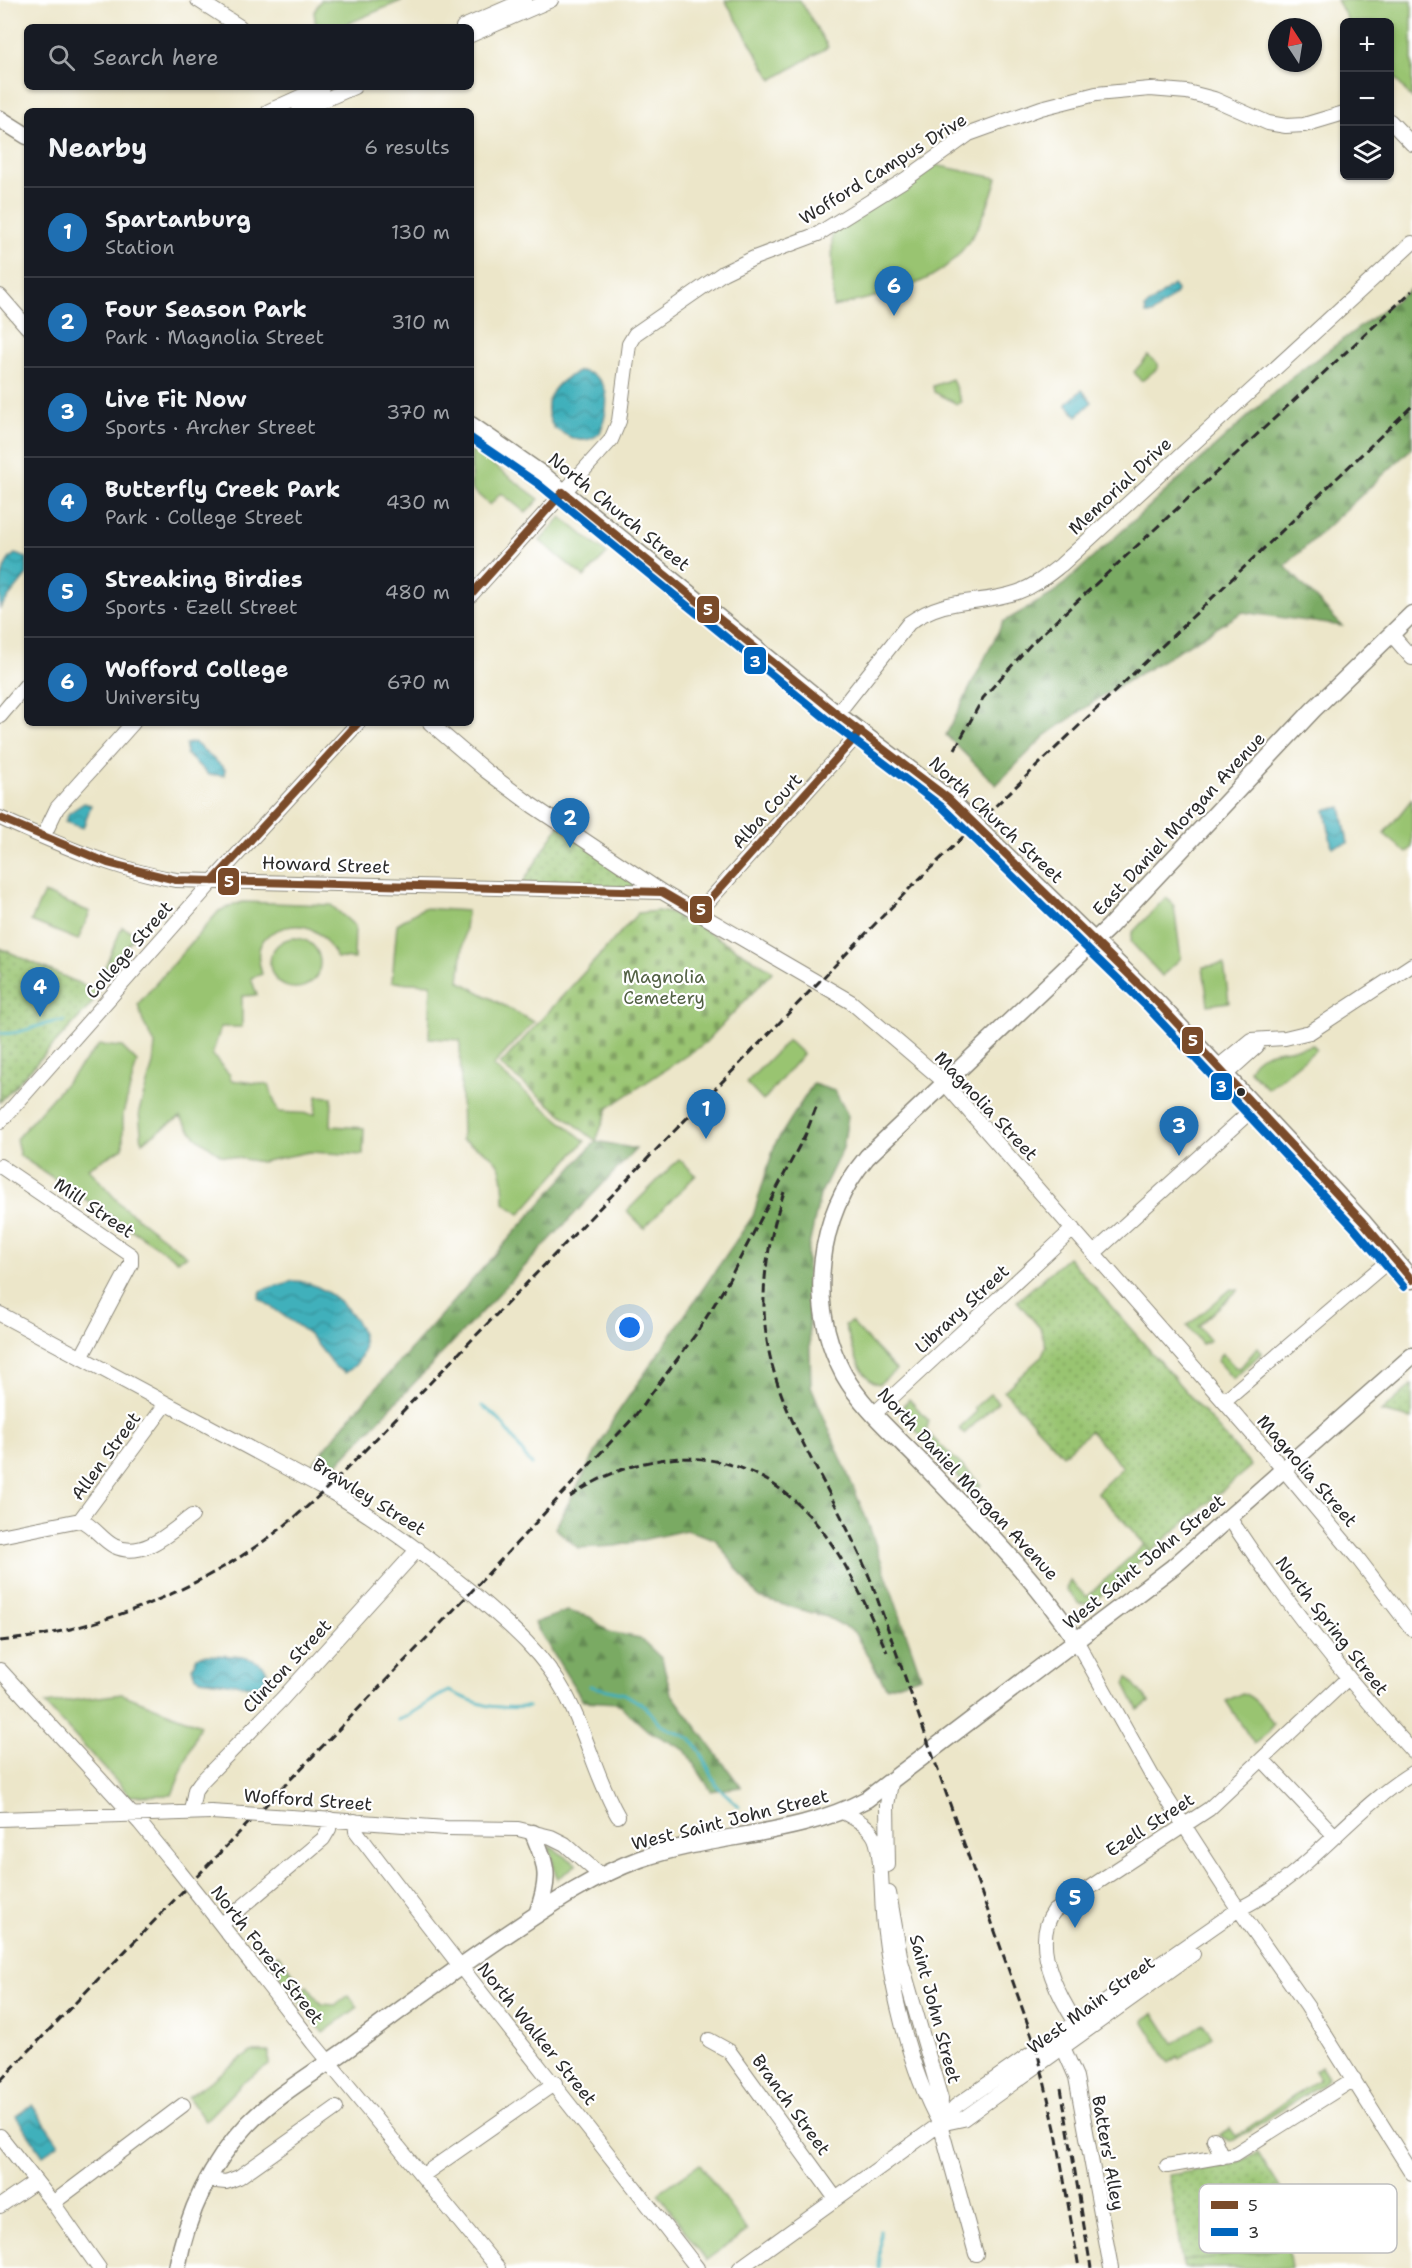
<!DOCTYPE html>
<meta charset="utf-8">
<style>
body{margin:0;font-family:"Shantell Sans",sans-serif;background:#20242c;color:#f1f3f6}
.controls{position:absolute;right:18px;top:18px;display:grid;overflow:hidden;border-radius:9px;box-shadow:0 2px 4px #0004}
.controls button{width:54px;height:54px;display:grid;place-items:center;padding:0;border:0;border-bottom:2px solid #363941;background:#171b24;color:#f1f3f6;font:30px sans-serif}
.compass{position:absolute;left:1268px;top:18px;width:54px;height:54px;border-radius:50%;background:#171b24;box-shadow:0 2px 4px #0004;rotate:348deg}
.you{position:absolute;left:630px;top:1328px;width:21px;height:21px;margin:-15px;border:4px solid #fff;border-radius:50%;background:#1a73e8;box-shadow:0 0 0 9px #1a73e833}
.badge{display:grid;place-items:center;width:39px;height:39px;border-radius:50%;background:#1f6fb2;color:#fff;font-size:20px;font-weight:700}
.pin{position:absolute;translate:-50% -50px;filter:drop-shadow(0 2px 3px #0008)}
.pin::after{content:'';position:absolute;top:32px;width:21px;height:18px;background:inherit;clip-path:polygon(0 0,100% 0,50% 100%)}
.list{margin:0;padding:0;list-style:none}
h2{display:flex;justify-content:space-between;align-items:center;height:78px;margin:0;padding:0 24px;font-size:26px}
h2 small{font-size:20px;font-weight:400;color:#9ea1a6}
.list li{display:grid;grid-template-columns:39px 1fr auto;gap:18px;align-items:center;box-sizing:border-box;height:90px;padding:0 24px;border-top:2px solid #363941}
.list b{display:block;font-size:22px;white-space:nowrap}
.list p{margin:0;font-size:20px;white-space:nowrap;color:#9ea1a6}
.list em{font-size:20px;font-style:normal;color:#9ea1a6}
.icon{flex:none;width:33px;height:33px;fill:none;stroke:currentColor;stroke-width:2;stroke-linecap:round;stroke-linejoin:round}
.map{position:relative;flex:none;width:1412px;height:2268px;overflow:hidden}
.search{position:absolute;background:#171b24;box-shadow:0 2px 4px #0004;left:24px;top:24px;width:450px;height:66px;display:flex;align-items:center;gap:15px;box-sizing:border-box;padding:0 21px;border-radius:9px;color:#9ea1a6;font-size:22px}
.panel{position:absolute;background:#171b24;box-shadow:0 2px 4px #0004;left:24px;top:108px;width:450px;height:618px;border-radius:9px}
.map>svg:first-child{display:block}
.green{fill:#99c471;stroke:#62784e;stroke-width:1.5}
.forest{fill:url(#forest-firs);stroke:#526a47;stroke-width:1.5}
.cemetery{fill:url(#cemetery-stones);stroke:#62784e;stroke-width:1.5}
.park{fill:url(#park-dots);stroke:#62784e;stroke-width:1.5}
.water{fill:url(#water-waves);stroke:#366e73;stroke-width:1.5}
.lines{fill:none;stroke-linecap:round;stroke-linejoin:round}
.stream{stroke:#40b0bb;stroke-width:3}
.minor-casing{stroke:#8c887a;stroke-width:16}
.major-casing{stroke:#8c887a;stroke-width:19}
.minor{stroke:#fff;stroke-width:14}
.major{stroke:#fff;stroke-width:16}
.rail{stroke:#2b2b2b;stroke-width:3;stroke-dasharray:9 4.5;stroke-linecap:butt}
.minor-bridge-casing{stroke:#8c887a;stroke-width:16;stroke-linecap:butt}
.major-bridge-casing{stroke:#8c887a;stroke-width:19;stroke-linecap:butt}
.minor-bridge{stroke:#fff;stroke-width:14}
.major-bridge{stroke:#fff;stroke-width:16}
.bus-1-casing{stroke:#fff;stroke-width:12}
.bus-2-casing{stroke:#fff;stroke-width:12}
.bus-1{stroke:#7a4b2a;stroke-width:8}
.bus-2{stroke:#0065bd;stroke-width:8}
.bus-dot{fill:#2b2b2b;stroke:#fff;stroke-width:2}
.labels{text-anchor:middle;stroke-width:4.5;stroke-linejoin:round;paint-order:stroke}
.street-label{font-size:18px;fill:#2b2b2b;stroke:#fff}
.park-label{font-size:18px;fill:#526144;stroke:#fff}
.key{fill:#fff;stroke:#bfbfbf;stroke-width:1.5}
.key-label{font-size:16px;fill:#2b2b2b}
.line-badge{stroke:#fff;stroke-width:2}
.badge-label{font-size:16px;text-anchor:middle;font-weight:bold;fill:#fff}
</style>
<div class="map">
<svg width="1412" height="2268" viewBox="0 0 1412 2268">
<defs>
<pattern id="forest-firs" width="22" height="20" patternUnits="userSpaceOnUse" patternTransform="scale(1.5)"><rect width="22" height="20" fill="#7aaa63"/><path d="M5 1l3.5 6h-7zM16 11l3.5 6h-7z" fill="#648b52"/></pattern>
<pattern id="cemetery-stones" width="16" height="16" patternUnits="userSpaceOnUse" patternTransform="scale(1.5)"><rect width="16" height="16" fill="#99c471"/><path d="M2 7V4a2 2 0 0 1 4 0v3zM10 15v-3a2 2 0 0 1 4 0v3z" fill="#7d9f5d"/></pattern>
<pattern id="park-dots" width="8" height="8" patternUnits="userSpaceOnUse" patternTransform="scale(1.5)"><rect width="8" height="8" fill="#99c471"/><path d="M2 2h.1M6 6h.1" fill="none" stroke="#7d9f5d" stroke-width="1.8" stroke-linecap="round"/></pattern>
<pattern id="water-waves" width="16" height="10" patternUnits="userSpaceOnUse" patternTransform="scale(1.5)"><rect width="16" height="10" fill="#40b0bb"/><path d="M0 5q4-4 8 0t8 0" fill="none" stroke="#368f98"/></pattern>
</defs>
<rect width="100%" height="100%" fill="#fff"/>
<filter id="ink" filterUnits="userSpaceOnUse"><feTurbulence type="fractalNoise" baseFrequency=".0167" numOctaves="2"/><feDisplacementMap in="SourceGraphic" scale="12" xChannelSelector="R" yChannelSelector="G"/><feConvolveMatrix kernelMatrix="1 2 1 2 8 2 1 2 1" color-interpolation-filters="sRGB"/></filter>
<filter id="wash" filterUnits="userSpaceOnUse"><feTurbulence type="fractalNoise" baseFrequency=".008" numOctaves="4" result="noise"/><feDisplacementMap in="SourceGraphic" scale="24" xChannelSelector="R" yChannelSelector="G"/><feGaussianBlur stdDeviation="1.35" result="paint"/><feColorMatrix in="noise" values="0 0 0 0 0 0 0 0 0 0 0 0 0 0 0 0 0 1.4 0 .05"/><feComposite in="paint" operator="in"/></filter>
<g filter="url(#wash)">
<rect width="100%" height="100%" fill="#ece6c9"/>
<!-- green -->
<path class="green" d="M321,0H403L340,27H316L314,12Z
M725,0H800L828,47L772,80Z
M1337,0H1412V99L1390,72V22H1349Z
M935,165L997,178C967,278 926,285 833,307L832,231Z
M1148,356L1158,364V368L1143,380H1140L1134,372Z
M952,379L961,402L957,404L934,392L933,386Z
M471,449L539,499L526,513L501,493L490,505L471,489Z
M561,517L607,554L584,577L540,541Z
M1412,799V847L1407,853L1384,834Z
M44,893L90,912L78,940L31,921Z
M1166,897L1174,906L1181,958L1162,976L1131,942L1132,933Z
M242,902L331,905L355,926L354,959L337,958C330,947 324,936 313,930C298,921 271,928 262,942C256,953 259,963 262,974L251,978L257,995L242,996V1027H221L212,1055L230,1075L231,1080L269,1085L278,1112L315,1114L317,1096L332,1097L331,1126L364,1128L363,1155L309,1152L261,1162L221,1155L196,1137L180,1117L142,1142L139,1111L153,1064L155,1044L143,1022L138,1004L219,911Z
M423,908L467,911L459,981L534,1022L493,1066L585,1141L520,1214L504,1203C503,1161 500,1158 462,1140L460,1040L429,1038L431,984L392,982L397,924Z
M122,927L137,934L102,974Z
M270 963a25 25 0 1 1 50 0a25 25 0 1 1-50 0Z
M1224,964L1229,1002L1208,1005L1203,967Z
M788,1040L803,1054L763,1101L746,1083Z
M99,1045L122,1047L137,1062L123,1114V1148L88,1168L122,1206L187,1256L177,1260L20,1156L16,1139Z
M1313,1045L1317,1049L1268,1089L1249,1070C1259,1045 1293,1052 1313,1045Z
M679,1159L696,1175L644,1228L627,1211Z
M1231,1289L1238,1290L1198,1326L1210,1340L1202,1344L1187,1326Z
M851,1322L896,1370L879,1384C859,1380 851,1342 845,1325Z
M1258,1347L1262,1353L1233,1379L1217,1361L1222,1353L1235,1367L1240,1368Z
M990,1394L998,1402L964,1434L959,1428L976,1412L974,1408Z
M909,1399L929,1421L926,1431C944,1450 963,1465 981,1485L972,1492L899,1412Z
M1145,1544L1151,1551L1092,1603L1080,1604L1066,1589L1070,1580L1086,1597Z
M1128,1677L1149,1702L1138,1710L1125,1684Z
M1242,1693C1256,1697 1266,1712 1273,1724L1269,1732L1254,1744L1226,1701Z
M122,1694L200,1725L172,1795L130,1796L45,1704Z
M549,1846L577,1864L557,1879Z
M278,1955L298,1980L289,1988L269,1962Z
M307,1986L321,2004L336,2005L349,1995L358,2007L323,2033L295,1995Z
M1154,2013L1174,2043L1203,2023L1212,2037L1180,2059L1178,2056L1169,2063L1144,2023V2020Z
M251,2052H269V2065L241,2084L205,2121L188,2097Z
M1321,2066L1328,2077L1324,2083L1234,2140L1229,2141L1219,2135L1230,2128L1236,2136L1319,2079L1314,2071Z
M700,2164L747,2231L706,2260L658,2193Z
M1288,2248L1291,2268H1184L1182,2261Z"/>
<!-- forest -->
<path class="forest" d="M1412,288V448L1285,566L1342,626L1243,612L1104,695L1045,736L996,785L946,735L1003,622L1054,593L1287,381Z
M813,1084L835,1091L848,1116L843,1148L820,1195L807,1255L811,1386L868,1523L921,1676L886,1687L854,1632L827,1617L759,1598L715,1539L686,1530L616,1546L578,1548L555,1528L614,1418L753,1216L775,1144Z
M596,1141L636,1149L326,1476L311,1466L352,1415Z
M567,1611L590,1617L609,1632L640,1638L662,1659L671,1693L741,1787L711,1791L685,1750L647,1730L617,1703L583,1701L534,1623Z"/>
<!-- cemetery -->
<path class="cemetery" d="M658,911L679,915L773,971L705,1043L608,1108L596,1141L500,1065L638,913Z"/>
<!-- park -->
<path class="park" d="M560,824L662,892L518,890Z
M0,948L99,992L89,1007L0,1102Z
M1068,1257L1251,1466L1151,1551L1097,1492L1123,1467L1090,1431L1063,1455L1004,1391L1041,1357L1046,1346L1040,1328L1017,1301Z
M1412,1385V1419L1381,1412Z
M1258,2153L1307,2231H1312L1315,2238L1306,2246L1182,2261L1169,2175L1235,2164Z"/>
<!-- water -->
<path class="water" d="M1173,285L1177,290L1176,294L1152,314H1146L1145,308Z
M580,371C614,376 609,408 600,433C584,447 570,438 554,428C538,402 555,381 580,371Z
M1082,390L1092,402L1077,416L1066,404Z
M15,554L27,558V575L0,608C0,589 0,563 15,554Z
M194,742L225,769L224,775H209L186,754V744Z
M84,803L91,805L83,828L65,822L69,813Z
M1341,807L1348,843L1332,847L1325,810Z
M293,1281C332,1280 395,1343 345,1373L335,1367L309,1334L259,1298L261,1291C270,1286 282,1285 293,1281Z
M205,1655C223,1656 258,1653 267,1671L264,1681L256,1687L200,1679L195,1676L192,1668L197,1657Z
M32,2105L59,2144L43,2155L16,2116Z"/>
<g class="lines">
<!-- stream -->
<path class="stream" d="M0,1033C21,1036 42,1021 64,1021
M482,1406C505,1419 515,1445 532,1465
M590,1686L625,1694L646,1707L661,1725L691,1739L700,1751L717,1786L739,1806
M398,1720C417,1713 430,1699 449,1691C481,1706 492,1709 528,1707
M879,2268L880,2230"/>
</g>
</g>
<g filter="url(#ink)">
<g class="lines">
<!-- minor casing -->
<g class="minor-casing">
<path id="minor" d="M198,0L240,27
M463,27L525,0
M471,35L551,0
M269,111L322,87
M299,111L354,87
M1390,121L1412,144
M0,296L27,327
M471,595L611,440L619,421L629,344L635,334L723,273L754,258L818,234L906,179L969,134L1041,108L1096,94L1150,89L1187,92L1214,99L1268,123L1286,126L1304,125L1344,113
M1391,634L1412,658
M837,714L909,623C948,595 977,606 1018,592C1035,586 1048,575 1061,565L1412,243
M0,716L27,684
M430,723L486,771L533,806L662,892L851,1002L940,1078L1284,1470L1356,1556L1412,1629
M0,818C55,843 116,870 176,880L662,892
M43,837L57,808L133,723
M698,913L861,731
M1218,1067L1251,1040L1285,1038L1310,1032L1412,965
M1225,1075L1257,1046
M0,1122L213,881L358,723
M0,1166L131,1255V1264L81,1358
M1094,1253L1255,1107
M0,1314L333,1493C382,1522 426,1555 470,1591C506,1622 543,1652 566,1695C587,1734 596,1778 618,1816
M1224,1401L1393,1257
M875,1413L1073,1229
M1230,1519C1284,1601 1346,1678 1412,1751
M80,1520C94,1526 101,1539 114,1546C143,1560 170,1532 192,1516
M0,1536L80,1520L166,1404
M1077,1642L1151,1774L1233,1901L1307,2006L1412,2173
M0,1670L140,1823L171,1861
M1262,1759L1335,1836
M191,1811L195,1790L200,1783L282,1699L418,1549
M843,1812C855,1819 869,1825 875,1838C883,1856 881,1903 884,1925C891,1987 909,2069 940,2124L976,2254
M291,1817L446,1828L518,1829L551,1837L565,1844L600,1875
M0,1819L211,1812
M355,1821L356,1831C467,1978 584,2121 697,2268
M888,1865L887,1805L891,1783
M889,1893L901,1961L941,2099L940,2122
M202,1900L313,2043L498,2268
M222,1924L323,1839L329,1829L330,1819
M1076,2023C1057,1993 1031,1943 1054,1911L1209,1809L1348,1678
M709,2040L729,2051L836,2199
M1063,2047L1076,2077L1111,2268
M940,2124L963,2119L1193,1954
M0,2136L53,2203L99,2268
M1214,2139L1222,2157
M1167,2166L1235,2154L1354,2079
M423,2175L555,2083
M206,2180L226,2182L239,2177L336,2108
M53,2203L183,2105
M0,2206L35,2182
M740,2268L940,2124L956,2106L1239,1909C1306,1877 1350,1811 1412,1773"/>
</g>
<!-- major casing -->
<g class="major-casing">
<path id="major" d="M0,119L27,136
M471,425L543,475L837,714L949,799
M1002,851L1156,1001L1362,1221L1412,1280
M1077,1642C1033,1575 975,1519 919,1460C894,1434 862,1407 844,1375C806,1304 817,1217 867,1157L1109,927L1313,710L1412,614
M533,1833C548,1867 550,1879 537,1914
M177,2268C187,2214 210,2164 248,2124C278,2093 318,2071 353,2045C406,2006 459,1966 515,1929C555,1902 594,1876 640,1859C715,1833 797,1837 867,1799L1173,1567L1412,1356"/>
</g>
<!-- minor -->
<use href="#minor" class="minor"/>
<!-- major -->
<use href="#major" class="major"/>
<!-- rail -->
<path class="rail" d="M955,749L983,698L1032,643L1412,291
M803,1141L817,1105
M784,1192C725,1369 809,1430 871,1581L1037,2050L1056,2133L1079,2268
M570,1497C642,1446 736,1441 802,1508C841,1546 865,1603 887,1652
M0,1641C96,1632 197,1591 275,1533C308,1508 337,1479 366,1449L910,888L1412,406
M0,2081L471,1592L634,1417L696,1334L725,1287L806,1133
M1061,2088L1091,2268"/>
<!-- minor-bridge casing -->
<g class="minor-bridge-casing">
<path id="minor-bridge" d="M211,1812L291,1817
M171,1861L202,1900"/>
</g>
<!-- major-bridge casing -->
<g class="major-bridge-casing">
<path id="major-bridge" d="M949,799L1002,851"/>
</g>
<!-- minor-bridge -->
<use href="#minor-bridge" class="minor-bridge"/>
<!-- major-bridge -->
<use href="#major-bridge" class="major-bridge"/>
<!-- bus-1 casing -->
<g class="bus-1-casing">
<path id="bus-1" d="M471,595L563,492L837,714L949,799L1156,1001L1362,1221L1412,1280
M0,818L108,863L176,880L662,892L698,913L861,731
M213,881L358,723"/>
</g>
<!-- bus-2 casing -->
<g class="bus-2-casing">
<path id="bus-2" d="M471,438L537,483L830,722L942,807L1148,1008L1354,1228L1404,1287"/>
</g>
<!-- bus-1 -->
<use href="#bus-1" class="bus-1"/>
<!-- bus-2 -->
<use href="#bus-2" class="bus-2"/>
</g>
</g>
<!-- markers -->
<circle class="bus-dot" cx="1241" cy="1092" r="5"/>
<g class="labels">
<!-- street labels -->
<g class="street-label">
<text transform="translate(883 169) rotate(-32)" y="6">Wofford Campus Drive</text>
<text transform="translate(1120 486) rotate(-43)" y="6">Memorial Drive</text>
<text transform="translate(619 512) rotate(39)" y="6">North Church Street</text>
<text transform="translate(767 811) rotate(-48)" y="6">Alba Court</text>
<text transform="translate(996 820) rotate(43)" y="6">North Church Street</text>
<text transform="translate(1179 824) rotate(-47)" y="6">East Daniel Morgan Avenue</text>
<text transform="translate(326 865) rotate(2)" y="6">Howard Street</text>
<text transform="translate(129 950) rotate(-49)" y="6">College Street</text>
<text transform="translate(986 1106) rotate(47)" y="6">Magnolia Street</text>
<text transform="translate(94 1208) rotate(34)" y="6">Mill Street</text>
<text transform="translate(962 1309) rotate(-43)" y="6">Library Street</text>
<text transform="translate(106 1456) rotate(-54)" y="6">Allen Street</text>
<text transform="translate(1307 1471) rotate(49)" y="6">Magnolia Street</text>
<text transform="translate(968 1484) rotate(47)" y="6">North Daniel Morgan Avenue</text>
<text transform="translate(369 1497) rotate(32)" y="6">Brawley Street</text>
<text transform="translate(1144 1562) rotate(-39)" y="6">West Saint John Street</text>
<text transform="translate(1332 1626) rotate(52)" y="6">North Spring Street</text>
<text transform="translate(287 1666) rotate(-47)" y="6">Clinton Street</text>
<text transform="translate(308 1800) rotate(4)" y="6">Wofford Street</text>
<text transform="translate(730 1820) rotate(-14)" y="6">West Saint John Street</text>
<text transform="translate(1150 1825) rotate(-33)" y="6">Ezell Street</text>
<text transform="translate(267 1955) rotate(52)" y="6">North Forest Street</text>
<text transform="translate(1091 2005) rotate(-36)" y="6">West Main Street</text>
<text transform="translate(935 2009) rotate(75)" y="6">Saint John Street</text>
<text transform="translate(537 2034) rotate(51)" y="6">North Walker Street</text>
<text transform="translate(791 2105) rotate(54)" y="6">Branch Street</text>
<text transform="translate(1108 2153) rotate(80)" y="6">Batters' Alley</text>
</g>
<!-- park labels -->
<g class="park-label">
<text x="664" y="983">Magnolia<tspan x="664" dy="21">Cemetery</tspan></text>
</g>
</g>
<!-- legend -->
<rect x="1199" y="2184" width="198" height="69" rx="9" class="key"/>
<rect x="1211" y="2201" width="27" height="8" fill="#7a4b2a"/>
<rect x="1211" y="2228" width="27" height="8" fill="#0065bd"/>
<g class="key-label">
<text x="1248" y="2211">5</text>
<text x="1248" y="2238">3</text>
</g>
<g class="line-badge">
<rect x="696" y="595" width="24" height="29" rx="6" fill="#7a4b2a"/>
<rect x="743" y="646" width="24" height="29" rx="6" fill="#0065bd"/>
<rect x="217" y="867" width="23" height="29" rx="6" fill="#7a4b2a"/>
<rect x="689" y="895" width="24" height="29" rx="6" fill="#7a4b2a"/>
<rect x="1181" y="1026" width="23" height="29" rx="6" fill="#7a4b2a"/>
<rect x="1210" y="1072" width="23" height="29" rx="6" fill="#0065bd"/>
</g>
<g class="badge-label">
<text x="708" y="615">5</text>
<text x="755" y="667">3</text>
<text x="229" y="887">5</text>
<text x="701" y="915">5</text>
<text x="1193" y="1046">5</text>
<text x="1221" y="1092">3</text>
</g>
</svg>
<div class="controls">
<button>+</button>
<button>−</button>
<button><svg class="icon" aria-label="layers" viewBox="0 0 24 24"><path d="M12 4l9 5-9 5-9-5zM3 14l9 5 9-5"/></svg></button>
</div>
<svg class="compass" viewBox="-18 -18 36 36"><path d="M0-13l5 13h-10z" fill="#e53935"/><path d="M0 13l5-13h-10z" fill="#9ea1a6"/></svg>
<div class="you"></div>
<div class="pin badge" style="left:706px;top:1139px">1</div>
<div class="pin badge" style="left:570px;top:848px">2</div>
<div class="pin badge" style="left:1179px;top:1156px">3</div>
<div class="pin badge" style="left:40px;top:1017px">4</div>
<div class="pin badge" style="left:1075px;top:1928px">5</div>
<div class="pin badge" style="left:894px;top:316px">6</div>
<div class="search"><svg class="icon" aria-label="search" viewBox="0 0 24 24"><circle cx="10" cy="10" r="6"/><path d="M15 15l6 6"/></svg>Search here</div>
<section class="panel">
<h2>Nearby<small>6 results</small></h2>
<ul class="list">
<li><span class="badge">1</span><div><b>Spartanburg</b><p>Station</p></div><em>130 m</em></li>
<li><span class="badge">2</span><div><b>Four Season Park</b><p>Park · Magnolia Street</p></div><em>310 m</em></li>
<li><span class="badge">3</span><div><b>Live Fit Now</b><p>Sports · Archer Street</p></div><em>370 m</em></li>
<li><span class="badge">4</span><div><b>Butterfly Creek Park</b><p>Park · College Street</p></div><em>430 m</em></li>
<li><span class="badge">5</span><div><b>Streaking Birdies</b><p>Sports · Ezell Street</p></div><em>480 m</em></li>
<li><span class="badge">6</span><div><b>Wofford College</b><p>University</p></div><em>670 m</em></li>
</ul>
</section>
</div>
